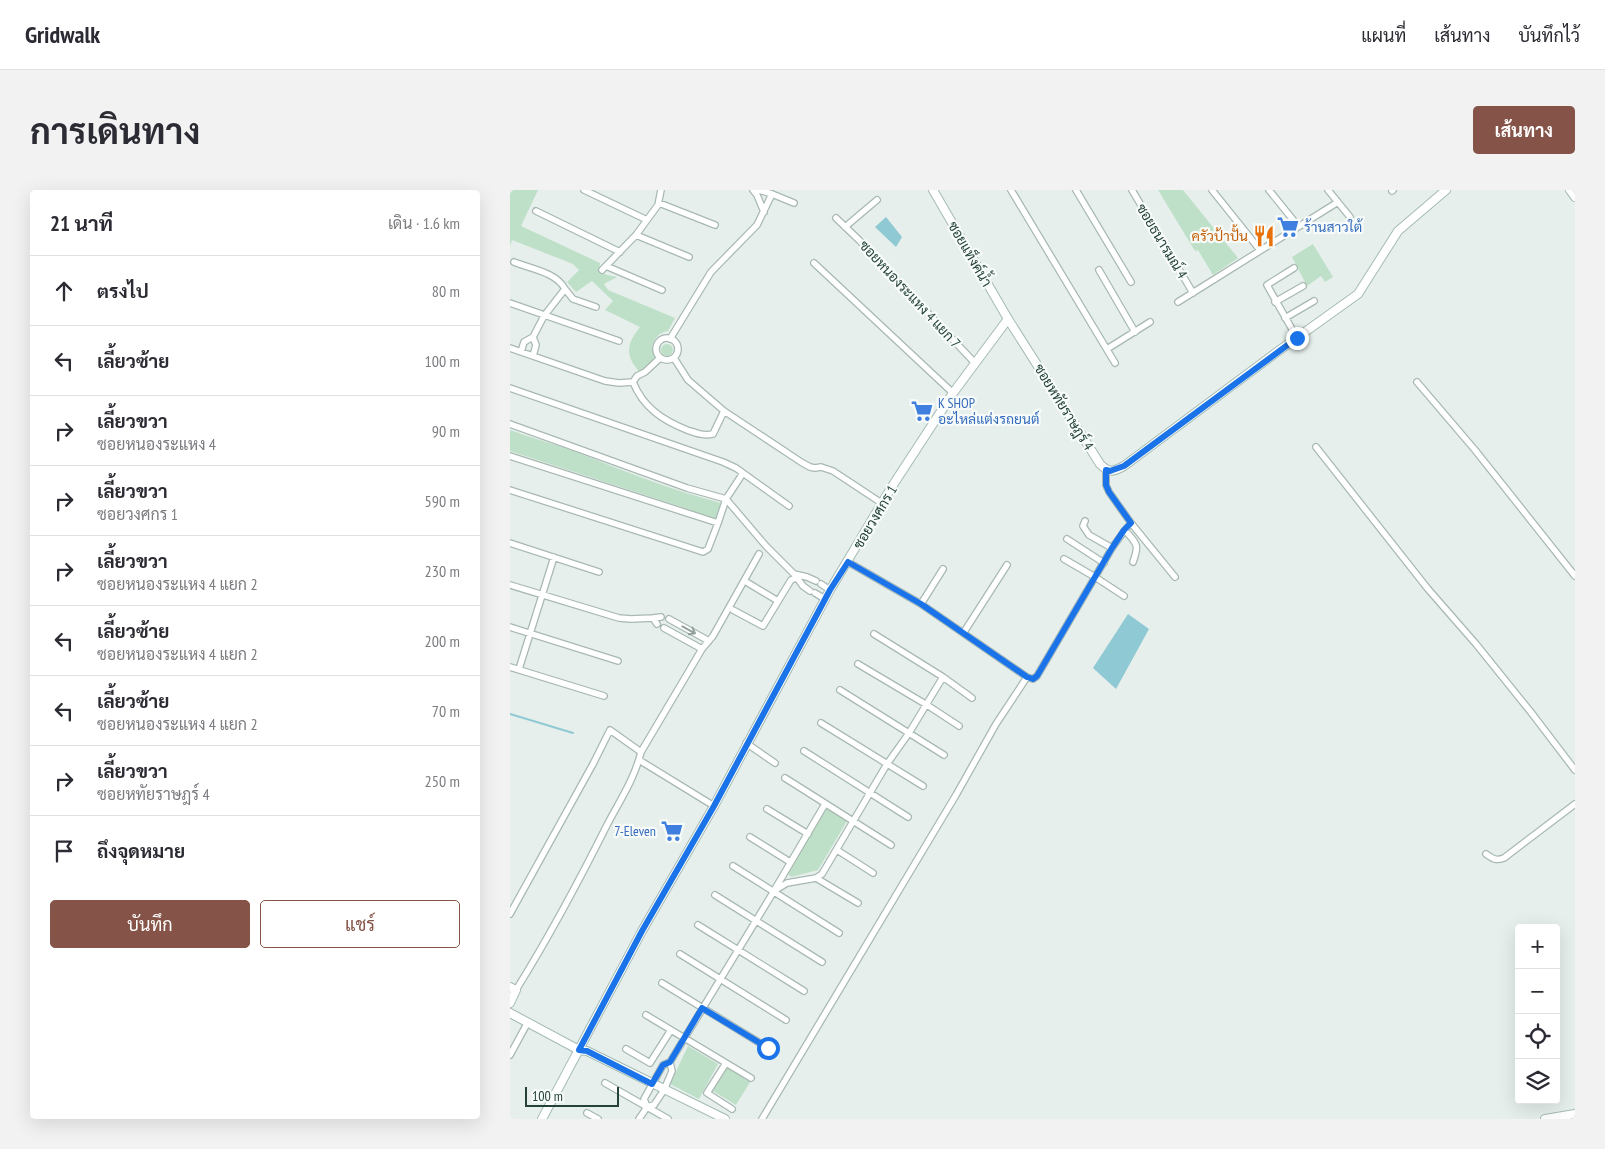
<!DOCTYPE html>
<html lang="th">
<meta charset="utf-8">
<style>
body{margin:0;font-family:"PT Sans Narrow",Sarabun,sans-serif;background:#f2f2f3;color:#2b2b33}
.controls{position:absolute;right:15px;bottom:15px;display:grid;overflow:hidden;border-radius:5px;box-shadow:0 5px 20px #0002}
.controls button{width:45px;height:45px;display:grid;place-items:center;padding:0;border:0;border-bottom:1px solid #e1e1e2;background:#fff;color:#2b2b33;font:25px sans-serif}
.scale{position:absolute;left:15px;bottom:12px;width:94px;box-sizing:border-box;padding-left:5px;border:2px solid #24423a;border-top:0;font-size:14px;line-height:18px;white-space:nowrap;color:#24423a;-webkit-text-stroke:4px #f7fbf9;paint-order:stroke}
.stop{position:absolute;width:15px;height:15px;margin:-11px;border:4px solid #1a73e8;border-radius:50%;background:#fff}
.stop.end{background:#1a73e8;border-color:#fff;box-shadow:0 1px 5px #0008}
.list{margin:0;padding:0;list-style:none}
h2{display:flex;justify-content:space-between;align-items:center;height:65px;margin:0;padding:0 20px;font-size:21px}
h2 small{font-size:16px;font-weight:400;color:#7c7c81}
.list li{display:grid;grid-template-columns:32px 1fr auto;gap:15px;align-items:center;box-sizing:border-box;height:70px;padding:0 20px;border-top:1px solid #e1e1e2}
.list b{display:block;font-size:19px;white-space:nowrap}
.list p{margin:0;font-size:16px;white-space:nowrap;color:#7c7c81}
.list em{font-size:16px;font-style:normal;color:#7c7c81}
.actions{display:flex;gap:10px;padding:15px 20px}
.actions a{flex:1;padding:11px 0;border:1px solid #855347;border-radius:5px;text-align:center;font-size:18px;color:#855347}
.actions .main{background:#855347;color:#fff}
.icon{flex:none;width:28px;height:28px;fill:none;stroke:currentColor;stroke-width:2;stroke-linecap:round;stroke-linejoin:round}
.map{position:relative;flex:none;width:1065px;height:929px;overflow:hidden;border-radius:5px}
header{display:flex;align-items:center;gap:30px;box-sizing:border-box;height:70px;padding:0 25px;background:#fff;border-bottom:1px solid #e1e1e2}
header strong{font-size:24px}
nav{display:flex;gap:28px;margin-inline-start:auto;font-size:18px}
.intro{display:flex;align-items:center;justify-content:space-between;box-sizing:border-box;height:120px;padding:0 30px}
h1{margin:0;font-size:35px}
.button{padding:12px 22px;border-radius:5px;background:#855347;color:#fff;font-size:18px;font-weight:700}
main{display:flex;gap:30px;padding:0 30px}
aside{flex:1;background:#fff;border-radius:5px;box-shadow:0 5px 20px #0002}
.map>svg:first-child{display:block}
.green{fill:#bfe0c8}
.water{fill:#8ec9d4}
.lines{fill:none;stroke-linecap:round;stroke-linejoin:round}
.stream{stroke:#8ec9d4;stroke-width:2}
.street-casing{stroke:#a8b8b2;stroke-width:8}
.secondary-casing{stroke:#a4bbb3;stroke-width:10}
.street{stroke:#fff;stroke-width:5.5}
.secondary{stroke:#fff;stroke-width:8}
.oneway{stroke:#92a09c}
.route{stroke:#1a73e8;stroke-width:6}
.labels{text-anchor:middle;stroke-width:4.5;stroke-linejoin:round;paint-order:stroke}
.shop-label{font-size:14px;fill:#366cbe;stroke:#f7fbf9;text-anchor:start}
.food-label{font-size:14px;fill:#c56008;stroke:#f7fbf9;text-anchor:end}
.street-label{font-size:14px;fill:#24423a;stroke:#f7fbf9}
</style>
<header>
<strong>Gridwalk</strong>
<nav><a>แผนที่</a><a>เส้นทาง</a><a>บันทึกไว้</a></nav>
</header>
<div class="intro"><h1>การเดินทาง</h1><a class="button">เส้นทาง</a></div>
<main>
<aside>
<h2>21 นาที<small>เดิน · 1.6 km</small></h2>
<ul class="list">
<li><svg class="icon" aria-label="ahead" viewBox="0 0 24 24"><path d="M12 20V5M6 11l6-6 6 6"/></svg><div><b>ตรงไป</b></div><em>80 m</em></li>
<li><svg class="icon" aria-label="left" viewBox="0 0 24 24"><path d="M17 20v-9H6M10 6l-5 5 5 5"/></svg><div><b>เลี้ยวซ้าย</b></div><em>100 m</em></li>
<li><svg class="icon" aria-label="right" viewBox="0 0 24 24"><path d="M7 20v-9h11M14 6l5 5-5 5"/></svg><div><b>เลี้ยวขวา</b><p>ซอยหนองระแหง 4</p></div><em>90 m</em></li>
<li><svg class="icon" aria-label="right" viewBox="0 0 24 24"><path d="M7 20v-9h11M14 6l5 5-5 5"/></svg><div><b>เลี้ยวขวา</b><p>ซอยวงศกร 1</p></div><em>590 m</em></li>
<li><svg class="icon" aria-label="right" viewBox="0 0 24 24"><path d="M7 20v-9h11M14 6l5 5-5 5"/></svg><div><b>เลี้ยวขวา</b><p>ซอยหนองระแหง 4 แยก 2</p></div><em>230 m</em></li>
<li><svg class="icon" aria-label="left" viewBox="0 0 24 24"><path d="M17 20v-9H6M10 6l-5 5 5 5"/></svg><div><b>เลี้ยวซ้าย</b><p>ซอยหนองระแหง 4 แยก 2</p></div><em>200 m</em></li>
<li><svg class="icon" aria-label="left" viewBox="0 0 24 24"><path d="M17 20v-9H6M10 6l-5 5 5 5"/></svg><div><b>เลี้ยวซ้าย</b><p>ซอยหนองระแหง 4 แยก 2</p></div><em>70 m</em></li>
<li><svg class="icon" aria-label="right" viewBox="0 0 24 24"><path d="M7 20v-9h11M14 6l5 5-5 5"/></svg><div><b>เลี้ยวขวา</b><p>ซอยหทัยราษฎร์ 4</p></div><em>250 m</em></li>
<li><svg class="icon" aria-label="arrive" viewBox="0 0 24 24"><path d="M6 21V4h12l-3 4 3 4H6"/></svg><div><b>ถึงจุดหมาย</b></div></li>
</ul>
<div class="actions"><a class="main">บันทึก</a><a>แชร์</a></div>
</aside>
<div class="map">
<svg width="1065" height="929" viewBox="0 0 1065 929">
<rect width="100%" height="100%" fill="#e6efeb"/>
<!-- green -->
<path class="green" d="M0,0H28L11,36L90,73L89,80L97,85L107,87L94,94L98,100L165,128L158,141C149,142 145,148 142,156L149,171L133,186C116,168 114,157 130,137L95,120L103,111L82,91L66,102L57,92L69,80L63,74L2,50L0,56Z
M648,0H673L728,68L703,85L688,60L685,61Z
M803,54L823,87L815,92L811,86L797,96L782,67Z
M151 160a6 6 0 1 1 12 0a6 6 0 1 1-12 0Z
M0,240C22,248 44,254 66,262C114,281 161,300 211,313L206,330L172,317L0,261Z
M316,618L337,631L308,680L281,687L278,684Z
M178,856L208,874L189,909L160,894Z
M217,878L240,892L226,915L203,901Z"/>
<!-- water -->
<path class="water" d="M376,27L392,47L386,57L365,37Z
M618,424L639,439L606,499L583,478Z"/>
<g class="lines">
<!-- stream -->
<path class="stream" d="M0,524L63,543"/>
<!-- street casing -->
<g class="street-casing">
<path id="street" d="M74,0L137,30
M243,0L247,5L254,22
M249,0L262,4L284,13
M501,0L605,173
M566,0L621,92
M622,0L683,103
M702,0L750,60
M759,0L788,36
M818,0L840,27
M882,1L883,0
M149,13L205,35
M26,21L110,62
M326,28L349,50L464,172
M335,37L367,10
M126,45L179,67
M4,72C21,79 46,82 55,99L34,126L23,147L14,152L11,162
M304,73L443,203
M96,76L152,100
M784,78L757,95L787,148
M92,80L126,45L148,15L151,0
M589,80L625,142
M55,99L63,109L86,117
M668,112L828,12
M765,112L793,96
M0,113L109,151
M775,128L804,111
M146 159a11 11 0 1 1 22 0a11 11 0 1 1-22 0Z
M160,149L201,82L247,35L262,4
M0,158L95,191L109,193L123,192L127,186L135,182L150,168
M597,159L640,132
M23,166L26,155L23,147
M164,168L178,190L214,221L291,272L300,277L305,278L311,277L323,281L373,314
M123,192C133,217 152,230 177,240C186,243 193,246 203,244L214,221
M907,192L965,260L1065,386
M0,198L213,272L226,278L279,316
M0,234L177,298L216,309L256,356L284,384L293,396L300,401
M806,257L918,399L966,454L1020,521L1065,580
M0,266L208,333L216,309L233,283
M596,280V295L599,302L621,333L665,387
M0,300L193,362L198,359L208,333
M575,331L573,336L579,345L602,358
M615,340C626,354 630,353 623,372
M557,349L594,373
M0,353L89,382
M554,369L585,387L614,406
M338,372L411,414L517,487L523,489L527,486L602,358L615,340L621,333
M284,384L297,387L306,391
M238,393L268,411
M311,394L320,400
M0,395L109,428L121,429L143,428
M305,403L315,409
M411,414L433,379
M223,420L253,436L281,390L286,388
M159,429L199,451
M147,434L143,428L151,427
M0,437L108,471
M154,438L192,459
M454,442L497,375
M364,444L433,487L462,508
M348,474L417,515L449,536
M0,477L94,506
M9,479L44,367
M330,500L434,565
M311,533L413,596
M236,553L265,573
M294,561L398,627
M129,570L204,616
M275,588L381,655
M257,619L298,644
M240,647L280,672
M327,660L363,683
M976,664C983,669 986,671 994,668L1065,614
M223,676L329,743
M306,688L348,713
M265,699L315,614
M205,705L312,772
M0,724L83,574L100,540L131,562
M188,735L294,801
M170,764L276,830
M152,793L258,858
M6,800C39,747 69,691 97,635C109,612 125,588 131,562L192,459L203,446L249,364
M136,825L241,888
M116,859L140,873L161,840
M0,865L18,832
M216,873L197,903L222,919
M95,893L158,929
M137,917L134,909L153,875L160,872L264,701L277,693L306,688L312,684L377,574L399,543L433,487
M77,923L88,929
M129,929L137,917L144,915L154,900L162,881L160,872
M252,929L446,605L486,534L517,487"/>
</g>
<!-- secondary casing -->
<g class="secondary-casing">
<path id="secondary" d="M423,0L498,129L590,274C599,283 603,282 614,276L767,162L848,104L888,41L936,0
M1060,0L1065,7
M0,797L6,800L0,813
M0,823L69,860L77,861L215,929
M32,929L132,741L204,616L320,400L381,298L443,203L498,129
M1035,929L1065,924"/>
</g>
<!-- street -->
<use href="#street" class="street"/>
<!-- secondary -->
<use href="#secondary" class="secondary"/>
</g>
<!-- one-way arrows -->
<defs><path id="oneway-shaft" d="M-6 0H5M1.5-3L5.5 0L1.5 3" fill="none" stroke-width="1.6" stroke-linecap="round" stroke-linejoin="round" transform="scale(1.25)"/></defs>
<use class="oneway" href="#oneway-shaft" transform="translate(179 440) rotate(29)"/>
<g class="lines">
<!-- route -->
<path class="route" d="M258,858L192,818L160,872L153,875L142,894L77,861L69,860L132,741L204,616L320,400L338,372L411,414L517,487L523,489L527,486L602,358L614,340L621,333L599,302L596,295V280L600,281L614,276L787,148"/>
</g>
<!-- icons -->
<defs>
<g id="supermarket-bare" transform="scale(1.725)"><path d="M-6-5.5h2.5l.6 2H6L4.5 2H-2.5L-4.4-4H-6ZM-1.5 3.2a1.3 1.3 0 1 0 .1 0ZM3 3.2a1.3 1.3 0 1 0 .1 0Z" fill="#3f7fe0" stroke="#f7fbf9" stroke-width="2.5" paint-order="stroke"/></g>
<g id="restaurant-bare" transform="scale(1.725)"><path d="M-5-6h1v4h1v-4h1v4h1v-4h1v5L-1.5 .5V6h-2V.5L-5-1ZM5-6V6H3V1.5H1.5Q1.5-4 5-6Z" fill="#e8710a" stroke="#f7fbf9" stroke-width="2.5" paint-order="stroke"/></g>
</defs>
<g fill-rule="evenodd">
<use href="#supermarket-bare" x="778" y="37"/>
<use href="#restaurant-bare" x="754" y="46"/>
<use href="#supermarket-bare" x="412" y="221"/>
<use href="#supermarket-bare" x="162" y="641"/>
</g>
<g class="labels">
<!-- shop labels -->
<g class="shop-label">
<text x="794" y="42">ร้านสาวใต้</text>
<text x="428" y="218">K SHOP<tspan x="428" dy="16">อะไหล่แต่งรถยนต์</tspan></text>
<text x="146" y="646" text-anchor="end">7-Eleven</text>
</g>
<!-- food labels -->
<g class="food-label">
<text x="738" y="51">ครัวป้าปั้น</text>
</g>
<!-- street labels -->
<g class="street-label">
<text transform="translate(652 51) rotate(59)" y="5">ซอยธนารมณ์ 4</text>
<text transform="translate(460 64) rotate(60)" y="5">ซอยแท็งค์น้ำ</text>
<text transform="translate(400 104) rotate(47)" y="5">ซอยหนองระแหง 4 แยก 7</text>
<text transform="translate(554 217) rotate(58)" y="5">ซอยหทัยราษฎร์ 4</text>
<text transform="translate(365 327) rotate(-59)" y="5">ซอยวงศกร 1</text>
</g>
</g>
</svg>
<div class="controls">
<button>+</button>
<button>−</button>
<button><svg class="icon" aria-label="locate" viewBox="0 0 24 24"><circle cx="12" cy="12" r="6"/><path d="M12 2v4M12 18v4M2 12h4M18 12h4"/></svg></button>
<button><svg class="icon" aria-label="layers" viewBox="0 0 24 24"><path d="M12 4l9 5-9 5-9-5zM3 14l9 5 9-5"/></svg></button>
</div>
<div class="scale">100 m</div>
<div class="stop" style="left:258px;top:858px"></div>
<div class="stop end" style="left:787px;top:148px"></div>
</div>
</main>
